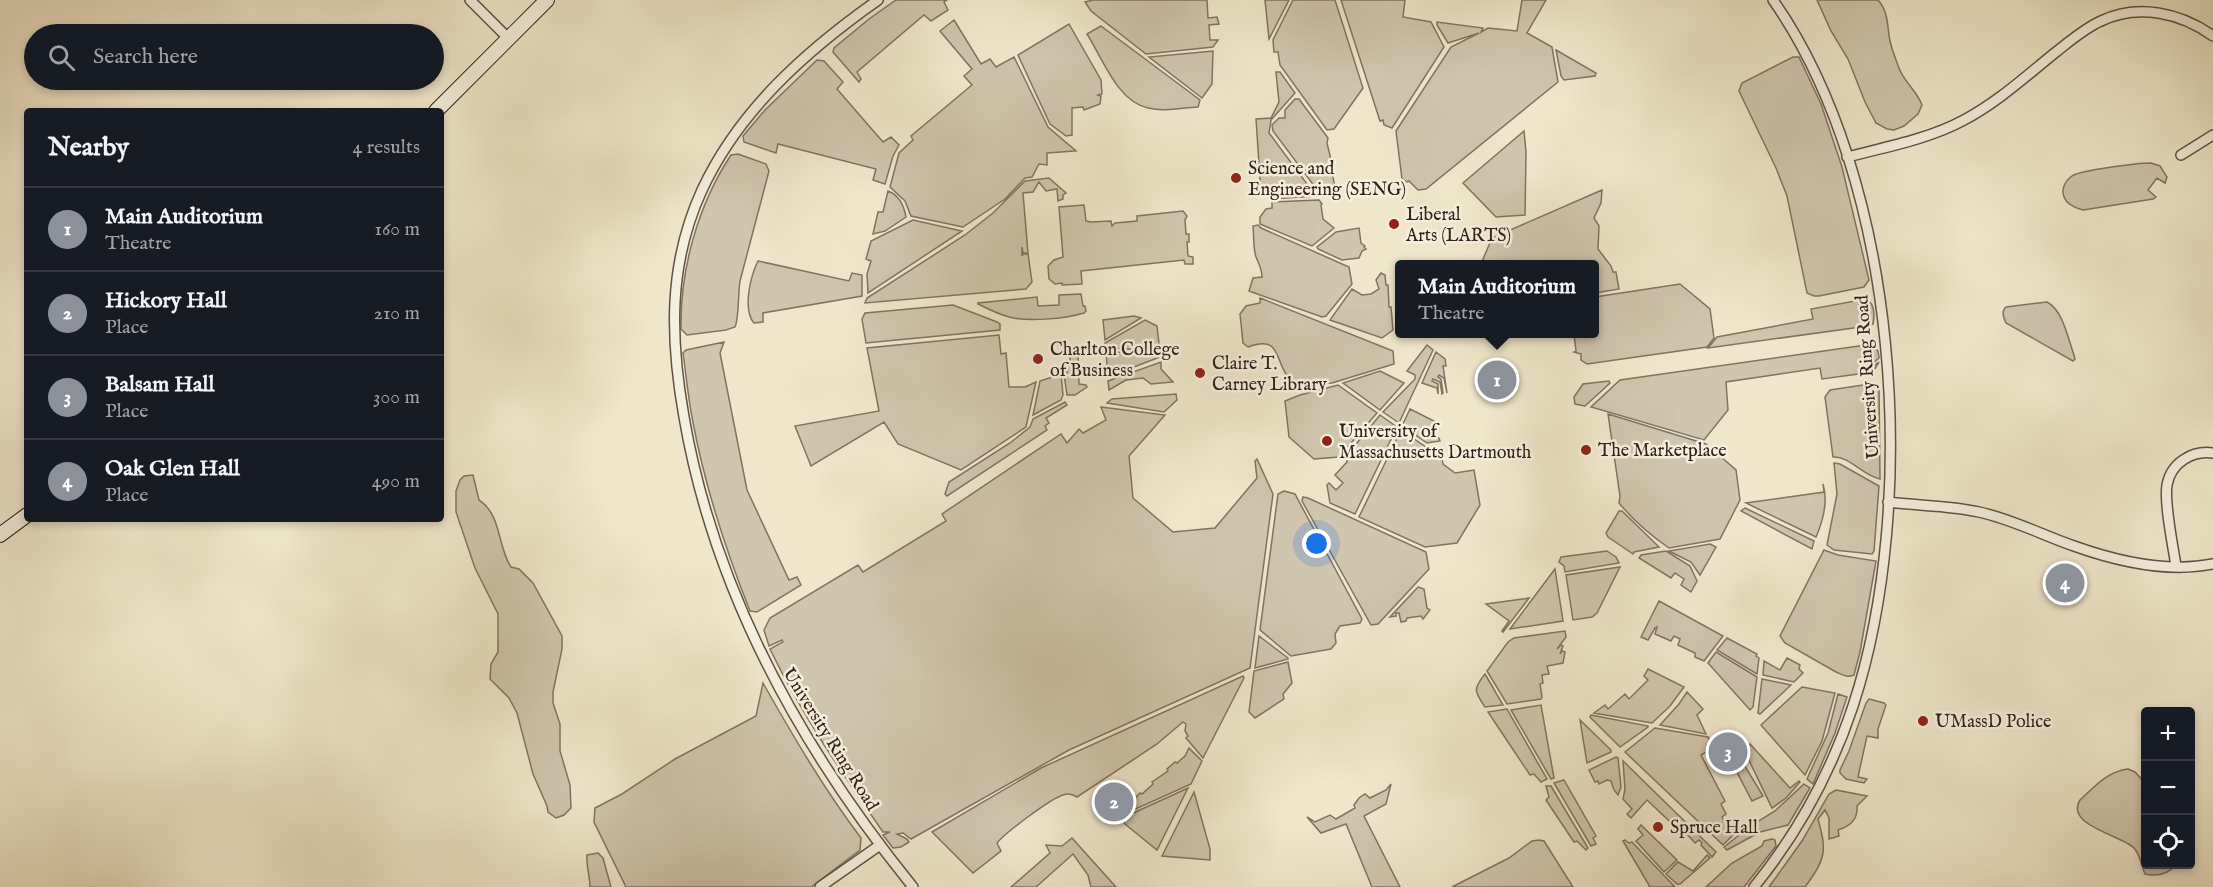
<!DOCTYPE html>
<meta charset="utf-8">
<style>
body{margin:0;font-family:"IM FELL English",serif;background:#242831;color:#f1f3f6}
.controls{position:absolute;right:18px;bottom:18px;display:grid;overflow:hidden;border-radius:6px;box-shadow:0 3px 9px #0003}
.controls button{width:54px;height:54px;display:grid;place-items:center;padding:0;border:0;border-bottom:2px solid #363941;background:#171b24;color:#f1f3f6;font:30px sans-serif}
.you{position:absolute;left:1317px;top:544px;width:21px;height:21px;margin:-15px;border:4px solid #fff;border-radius:50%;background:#1a73e8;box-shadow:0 0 0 9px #1a73e833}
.badge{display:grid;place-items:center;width:39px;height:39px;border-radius:50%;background:#8c9099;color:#fff;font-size:20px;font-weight:700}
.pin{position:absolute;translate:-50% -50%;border:3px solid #fff;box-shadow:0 2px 6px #0006}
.popup{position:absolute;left:1395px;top:260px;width:204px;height:78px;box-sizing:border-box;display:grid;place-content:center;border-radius:6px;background:#171b24;filter:drop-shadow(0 2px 4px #0005);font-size:20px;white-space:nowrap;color:#9ea1a6}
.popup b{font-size:22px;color:#f1f3f6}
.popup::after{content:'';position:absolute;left:50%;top:100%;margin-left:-12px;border:12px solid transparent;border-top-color:#171b24}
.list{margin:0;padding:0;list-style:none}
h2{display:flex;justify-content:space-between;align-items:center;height:78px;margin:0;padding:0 24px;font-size:26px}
h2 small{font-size:20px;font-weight:400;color:#9ea1a6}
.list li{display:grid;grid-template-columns:39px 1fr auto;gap:18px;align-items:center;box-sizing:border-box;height:84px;padding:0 24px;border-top:2px solid #363941}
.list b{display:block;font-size:22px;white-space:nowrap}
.list p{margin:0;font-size:20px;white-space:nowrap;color:#9ea1a6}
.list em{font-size:20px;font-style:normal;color:#9ea1a6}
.icon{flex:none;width:33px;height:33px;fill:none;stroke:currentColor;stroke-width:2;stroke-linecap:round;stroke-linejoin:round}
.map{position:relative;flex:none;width:2213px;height:887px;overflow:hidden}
.search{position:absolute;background:#171b24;box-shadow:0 3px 9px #0003;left:24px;top:24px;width:420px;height:66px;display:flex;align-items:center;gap:15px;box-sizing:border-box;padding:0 21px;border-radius:33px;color:#9ea1a6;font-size:22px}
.panel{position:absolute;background:#171b24;box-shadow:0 3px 9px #0003;left:24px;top:108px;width:420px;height:414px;border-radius:6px}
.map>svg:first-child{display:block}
.green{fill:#d0c5ad;stroke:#827362;stroke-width:1.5}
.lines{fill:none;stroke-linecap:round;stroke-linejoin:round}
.street-casing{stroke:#625245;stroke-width:12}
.secondary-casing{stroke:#332118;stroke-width:16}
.street{stroke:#f5efdd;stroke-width:9}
.secondary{stroke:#f5efdd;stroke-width:14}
.poi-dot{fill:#8f2418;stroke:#f5efdd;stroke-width:2}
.labels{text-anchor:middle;stroke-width:5;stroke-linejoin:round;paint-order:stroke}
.poi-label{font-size:18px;fill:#332118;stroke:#f5efdd;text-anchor:start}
.street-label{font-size:18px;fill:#332118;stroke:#f5efdd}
</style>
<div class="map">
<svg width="2213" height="887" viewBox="0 0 2213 887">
<rect width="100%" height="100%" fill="#f0e7cb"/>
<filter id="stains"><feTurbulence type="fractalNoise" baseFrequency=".00333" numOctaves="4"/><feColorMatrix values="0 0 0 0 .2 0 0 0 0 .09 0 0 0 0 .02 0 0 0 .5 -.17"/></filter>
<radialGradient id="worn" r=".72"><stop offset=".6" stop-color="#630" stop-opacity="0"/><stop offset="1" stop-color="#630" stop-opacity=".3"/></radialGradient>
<!-- green -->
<path class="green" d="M896,0H947L944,2L948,10L931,21L924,15L857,72L861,79L859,82L833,52L834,48L869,19Z
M1093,0H1207L1208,18L1217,17L1219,24L1209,25L1210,40H1218L1213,47L1146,54L1091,11L1085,2Z
M1265,0H1289L1269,39Z
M1293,0H1335L1363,88L1334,129L1327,130L1280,65L1278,52H1274L1273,40Z
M1341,0H1405L1403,17L1431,22L1444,47L1392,128L1384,125L1383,120L1380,121Z
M1522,0H1546L1527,33L1552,47L1558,82L1426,189L1418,190L1409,181L1407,182L1402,179L1396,131L1451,47L1479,33L1448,43L1437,25V22L1483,28L1481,32L1488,28L1517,31Z
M1817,0H1878C1889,12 1887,27 1890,41C1892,50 1896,60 1899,68C1904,82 1917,91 1922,105L1918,114L1904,126L1894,130L1887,129L1876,123L1865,102L1848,59L1831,31Z
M954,20L981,64L990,59L996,67L1014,57L1048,127L1076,151L1047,153V165L1039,164L1032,177L1025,178L1005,199L963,227L911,216L905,201L890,187L899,153L913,140L911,136L972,85L964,76L972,69L940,31Z
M1069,24L1101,80L1102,94L1098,95L1101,96L1100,104L1084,110L1083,107L1072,108V135L1066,136L1050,124L1018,55Z
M1101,26L1200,100L1198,107C1180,108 1165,112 1148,108C1117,101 1103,59 1087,34Z
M1556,50L1596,73L1595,76L1564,80L1561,76Z
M1213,51L1212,84L1202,98L1149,57Z
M1793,57H1799L1821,104L1842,167L1869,280L1864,287L1819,296H1814L1807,293L1787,196L1776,168L1739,91L1742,83Z
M817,60L824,61L843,82L837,89L883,142L891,137L899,145L893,156L885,184L873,180L876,169L778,144L776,153L744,142L743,136L765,110Z
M1276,72H1280L1295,93L1271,120L1269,133L1316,196L1271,199L1270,193L1261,194L1256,119L1271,118L1279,102Z
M1295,99H1299L1328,138L1327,143L1332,164L1330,165L1335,186L1330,194L1321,195L1273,131L1272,125L1279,118H1285V110Z
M1524,131L1526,152L1525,215L1496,217L1463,183Z
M738,154L766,164L769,171L740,281C738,292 739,319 735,327L726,330L687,335L681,329C680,269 698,205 731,155Z
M2151,163L2160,166L2167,177L2165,183L2157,178L2148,190L2156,197L2153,199L2083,210C2075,208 2067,205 2064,197C2061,189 2065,181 2072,176C2081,170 2138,163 2151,163Z
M1049,178L1066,193L1063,195V199L1058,201L1057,189L1046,191L1039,182L1033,192L1023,193L1028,253H1023L1022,247V256L1023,254H1028L1032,282L1026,289L865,303L867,298L965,235L993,213L1025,181Z
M1602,190L1601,203L1594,218L1599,226L1598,249L1611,266L1613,272H1616L1619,289L1595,293L1594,264H1481L1492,238Z
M888,191C899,195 904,206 906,217L885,231L873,234L878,212H883Z
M1319,200L1322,204L1321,205L1323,219L1334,228L1312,246L1260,224V217L1266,209L1272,208V202Z
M1084,205L1086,221L1091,222L1111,221L1112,226L1115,223L1137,221V216L1183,211L1187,216L1185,220L1186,234H1189V242H1187L1188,256L1193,257V264H1185L1184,260L1081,271L1082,284L1062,285V283L1055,284L1049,279L1048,266L1054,260L1063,257L1059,207Z
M913,220L962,231L868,293L867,274L871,261L866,259L871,241Z
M1258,225L1261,228L1349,267L1352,284L1326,316L1322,317L1249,291L1253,278L1262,277C1262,269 1259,264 1256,257C1253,248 1254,236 1253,226Z
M1359,228L1361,243L1365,246L1364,247L1366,249L1362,251L1359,258L1342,260L1318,249L1317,247L1336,232Z
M758,261L849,281L852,273L862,275V296L763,313V322L754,323C742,309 751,275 758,261Z
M1381,273L1385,275L1386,285H1388L1389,307H1391L1393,330L1382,338L1330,320L1352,289L1362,295L1371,294L1379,289L1376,280Z
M1680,284L1710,309L1714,338L1707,347L1587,364L1581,360V354L1574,352L1576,351L1574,334H1594L1595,297Z
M1081,294L1083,306H1085L1086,311L1084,313C1064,319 1028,322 1009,317C998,314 988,309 978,304V303L1037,297L1038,306L1059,305V295Z
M1260,298L1393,351L1394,364L1332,383L1297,385C1294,381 1289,378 1286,374C1275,358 1280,335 1248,347L1243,343L1240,314L1246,306L1260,303Z
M1866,299C1875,304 1875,314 1873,324L1868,326L1708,348L1717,337L1813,319L1811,309Z
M2047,302C2063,310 2068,339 2074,355L2075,359L2073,361L2006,323C2004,319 2001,311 2006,307Z
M953,305L997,322L1000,324V330L866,343L862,319L865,313Z
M1134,316L1141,318L1105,340L1103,320Z
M1145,320L1157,326L1160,352L1105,347V343Z
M999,335L1001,354L1006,353L1009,387H1025L1036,382L1026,427L961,470L898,444L884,422L811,466L795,426L879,411L867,348Z
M724,342L720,353L747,490L789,580L797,577L801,585L757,612L750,611C725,548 704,484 692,417C688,396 686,374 683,353L686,350Z
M1427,345L1433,350L1399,423L1383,412L1415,379V375L1407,371Z
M1866,345H1871L1878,351L1879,358L1871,365L1872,367L1879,362L1873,372L1822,379L1820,368L1726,382L1728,410L1704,440L1591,407L1620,380Z
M1106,351L1160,356V357L1108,377Z
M1436,352L1445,359L1446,366H1443L1447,393L1444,378L1439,375L1438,377L1441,379L1443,393L1442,394L1440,382L1433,379L1432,381L1438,384V394L1437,388L1422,383Z
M1070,353H1078L1079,384L1086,385L1087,387L1075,395H1067L1064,374L1067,373L1066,365L1070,364Z
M1161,362V369L1173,382L1151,384L1143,378L1126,380L1109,390L1108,381Z
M1380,371L1404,383L1380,410L1343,383Z
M1061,374L1063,395L1061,400L1033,415L1040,381Z
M1609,381L1610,383L1585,406L1575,404L1574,397L1583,384Z
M1870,384L1879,386L1880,479C1863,476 1850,456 1833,457L1825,397L1830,390Z
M1338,385L1377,413L1339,457L1314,459L1289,437L1285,401L1300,395Z
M1176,394L1177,400L1164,412L1107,403L1112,399Z
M1065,402L1067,405L1046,418L1049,423L1045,426L1047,430L947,496L945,494L949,482L1010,443L1030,427L1033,419Z
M1101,407L1165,415L1129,456L1133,498L1173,532L1215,528L1257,478L1255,461L1257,459L1273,494L1250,668L1069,750L911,839L903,833L897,834L907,839L909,842L901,847L893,848L883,835L890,832H883C842,773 801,714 770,649L783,642L782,640L769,646L764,630L770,618L858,565L863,572L946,521L942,514L1061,434L1067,443L1079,429L1083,433L1106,420Z
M1410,409L1436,422L1437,424L1434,427L1435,436L1439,438L1440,441L1427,443L1402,426Z
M1608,414L1706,444L1736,470L1740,500L1720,539L1669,548C1650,535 1634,521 1619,503L1620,496Z
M1380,415L1397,427L1355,514L1330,503L1327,485L1329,483L1336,490L1343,483L1335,475L1347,462V455Z
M1401,430L1442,458L1443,464L1455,473L1474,470L1480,505L1457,543L1425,547L1359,517Z
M1834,463L1840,464L1879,486L1874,551L1872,554L1834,550L1827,545L1837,494Z
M473,475L479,500C502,515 497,546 511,567L519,569L533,583L562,636V649L553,692V703L560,724V751L570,785L571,808L564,815L556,818L548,812L547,806L533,774L517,713L509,698L490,679L491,664L498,652V614L475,568L456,512V491L460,480L464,476Z
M1823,484C1828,501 1823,521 1816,537L1746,503L1824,492Z
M1284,491L1295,494L1362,619L1360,623L1340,626L1335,634L1336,643L1331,649L1291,656L1260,630L1278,494Z
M1303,497L1308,498L1426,552L1429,569L1378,624L1371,625L1302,501Z
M1745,508L1814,541L1812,549L1741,511Z
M1619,511H1622L1659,547L1634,552L1633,554L1608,537L1606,533Z
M1710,544L1716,547L1700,575L1691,562L1669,551Z
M1824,550L1838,555L1876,561L1860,652L1854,675C1847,678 1843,675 1836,672L1785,643L1780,636Z
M1607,551L1616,557L1619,563L1565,572L1564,566L1559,562L1561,557Z
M1666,551L1690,566L1697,581L1691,592L1681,585L1684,579L1675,573L1671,578L1639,558L1641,555Z
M1620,567L1597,613L1592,617L1573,620L1566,575Z
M1555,569L1563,621L1510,629Z
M1418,587L1424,589L1427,608L1430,610L1423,619L1421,616L1407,618L1406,621L1401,622L1399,613H1396V616L1390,617Z
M1529,598L1503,632L1502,631L1509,621L1486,604Z
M1659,601L1723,636L1704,661L1695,657V653L1678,645L1680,639L1674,636L1671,641L1655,634L1657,627L1655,628L1648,640L1641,637Z
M1565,631L1566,637L1557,649L1561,645L1563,646L1560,654L1562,651L1565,652L1563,663L1547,666L1549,674L1542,675L1543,683L1540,684L1542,697L1541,699L1507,704L1487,671L1508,642L1514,638Z
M1259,636L1288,658V659L1255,668Z
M1727,638L1757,654L1756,656L1759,658L1757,674L1717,650Z
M1716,652L1757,677L1753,707L1750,710L1708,663Z
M1787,658L1800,665L1799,669L1803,673L1794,682L1763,675L1764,661L1780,670Z
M1288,662L1292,683L1283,694L1284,699L1255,718L1249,712L1254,671Z
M1648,669L1684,687L1670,706L1652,723L1594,713L1605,705L1608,709L1625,694L1629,699L1648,680L1644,676Z
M1485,674L1503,705L1485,707C1474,691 1473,689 1485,674Z
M1243,676L1244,678L1203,758L1186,738L1188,736L1185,731L1186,724L1183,722L1157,744L1077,797C1072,794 1068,793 1063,795C1050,799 1005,833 997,843L1001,851L973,873L932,832L1041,768Z
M1762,679L1791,685L1760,714L1758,713Z
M763,683C793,736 824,789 861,838L860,850L811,887H626L594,822L595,808L622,794L675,759L756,716Z
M1802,687L1835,693L1822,741L1805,775L1761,725Z
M1687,692L1703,709L1697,715L1706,734L1660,725L1679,704Z
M1838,694L1847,697L1835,733L1813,784L1807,779L1828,733Z
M1869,699L1884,703L1886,705L1878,729V738L1867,736L1858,777L1867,779L1864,783L1846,779L1840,773V770L1849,751L1866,703Z
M1541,705L1554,778L1551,779L1511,710Z
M1507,709L1547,779L1541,782L1534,774L1530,775L1488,712Z
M1591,715L1648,726V727L1620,747L1590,717Z
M1580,720L1611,750V752L1587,763Z
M1655,728L1708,737L1712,745L1721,739L1722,743L1701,755L1725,801L1721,804L1726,814L1722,817L1724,821L1727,820L1734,834L1723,845L1625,752Z
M1750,744L1790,788L1799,781L1800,782L1786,798L1772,808L1745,752L1747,751L1746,747Z
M1189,748L1202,761L1191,784L1129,812L1127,807L1140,793L1142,794L1153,784L1152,782L1168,771L1167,769L1175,762L1177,763L1185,756Z
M1733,755L1735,760L1740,758L1763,796L1752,801L1729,757Z
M1616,757L1618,758L1621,787L1618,795L1614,790L1611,781L1607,780L1599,784L1598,781L1595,782L1589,770Z
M1623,761L1710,846L1716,852L1712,857L1701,845L1702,843L1699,840L1695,843L1687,834L1685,836L1647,800L1631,818L1627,814L1632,809L1623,799L1625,789Z
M2128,769L2135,772L2145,783L2146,864L2176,865C2168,874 2158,877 2145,874C2141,865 2141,856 2134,848C2123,836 2064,825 2080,800C2094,787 2108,771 2128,769Z
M1564,780L1596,836L1593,838L1596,844L1591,846L1554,783Z
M1391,784L1386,804L1364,816L1400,887H1372L1346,824L1321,833L1307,817L1315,822L1330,815L1336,819L1355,808L1354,805L1359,798L1365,794L1370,798L1386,790Z
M1804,784L1810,788L1788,825L1760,832L1727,850L1724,847L1752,825L1775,811Z
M1546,786H1551L1588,848L1586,850L1577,841L1574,842L1546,800L1549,797Z
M1188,788L1157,850L1125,824L1123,820L1129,815Z
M1836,790L1867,796L1857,806C1858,820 1850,826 1838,830L1839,836L1829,839V818L1825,810L1818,819C1827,852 1826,858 1805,887H1769L1802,841L1829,794Z
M1194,792L1210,849V860L1162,856Z
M1641,825L1677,860L1664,872L1636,841L1643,835L1638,829Z
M1072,838L1116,887H1091L1088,875L1073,854L1036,887H1011L1050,853L1046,845L1062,846Z
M1772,839L1775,840L1776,846L1744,887H1706L1732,863L1762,846L1764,841Z
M1539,840L1544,841L1573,887H1452L1509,858L1532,841Z
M1625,840L1629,843L1632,842L1675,887H1650L1623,841Z
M598,853L603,858L611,887H590C590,876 586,867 587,855Z
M1707,855L1710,858L1680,884H1677L1666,874L1678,862L1693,871Z"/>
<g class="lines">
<!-- street casing -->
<g class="street-casing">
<path id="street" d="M470,0L508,38
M878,0C807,50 739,110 702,190C668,264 670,338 684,417C714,592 802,750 913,887
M2181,155L2213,135
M1847,157C1886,147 1929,139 1964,120C1998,102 2026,76 2056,52C2070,41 2085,28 2101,21C2138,3 2181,13 2213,36
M1888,502C1918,506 1949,505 1979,512C2012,519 2042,535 2074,546C2116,561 2168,573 2213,564
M2176,566C2173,546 2164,503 2167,485C2171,463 2192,450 2213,453
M820,887L880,845
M1754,887C1798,833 1831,772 1853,706C1920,502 1899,179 1773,0"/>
</g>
<!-- secondary casing -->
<g class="secondary-casing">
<path id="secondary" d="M436,111L547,0
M0,535L27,515"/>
</g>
<!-- street -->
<use href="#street" class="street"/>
<!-- secondary -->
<use href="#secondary" class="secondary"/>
</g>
<!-- markers -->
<g class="poi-dot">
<circle cx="1236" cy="178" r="6"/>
<circle cx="1394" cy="224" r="6"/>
<circle cx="1038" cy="359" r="6"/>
<circle cx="1200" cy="373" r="6"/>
<circle cx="1327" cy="441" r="6"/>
<circle cx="1586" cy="450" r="6"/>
<circle cx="1923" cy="721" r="6"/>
<circle cx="1658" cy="827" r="6"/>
</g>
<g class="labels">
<!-- poi labels -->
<g class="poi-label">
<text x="1248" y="174">Science and<tspan x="1248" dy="21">Engineering (SENG)</tspan></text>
<text x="1406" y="220">Liberal<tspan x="1406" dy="21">Arts (LARTS)</tspan></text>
<text x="1050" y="355">Charlton College<tspan x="1050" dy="21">of Business</tspan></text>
<text x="1212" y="369">Claire T.<tspan x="1212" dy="21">Carney Library</tspan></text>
<text x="1339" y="437">University of<tspan x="1339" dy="21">Massachusetts Dartmouth</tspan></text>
<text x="1598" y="456">The Marketplace</text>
<text x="1935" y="727">UMassD Police</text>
<text x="1670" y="833">Spruce Hall</text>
</g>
<!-- street labels -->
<g class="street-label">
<text transform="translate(1867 377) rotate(-94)" y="6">University Ring Road</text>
<text transform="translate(831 739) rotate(58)" y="6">University Ring Road</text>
</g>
</g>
<rect width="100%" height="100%" filter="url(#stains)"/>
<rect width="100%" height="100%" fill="url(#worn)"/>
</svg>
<div class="controls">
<button>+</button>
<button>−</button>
<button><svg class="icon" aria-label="locate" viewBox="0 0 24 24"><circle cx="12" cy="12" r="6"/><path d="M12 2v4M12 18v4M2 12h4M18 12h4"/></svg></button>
</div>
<div class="you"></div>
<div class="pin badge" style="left:1497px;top:380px">1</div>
<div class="popup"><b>Main Auditorium</b>Theatre</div>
<div class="pin badge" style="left:1114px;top:802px">2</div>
<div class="pin badge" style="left:1728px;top:752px">3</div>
<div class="pin badge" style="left:2065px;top:583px">4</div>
<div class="search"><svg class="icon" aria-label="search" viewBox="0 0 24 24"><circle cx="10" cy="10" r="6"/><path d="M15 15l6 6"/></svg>Search here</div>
<section class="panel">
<h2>Nearby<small>4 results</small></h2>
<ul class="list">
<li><span class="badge">1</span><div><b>Main Auditorium</b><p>Theatre</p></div><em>160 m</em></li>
<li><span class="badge">2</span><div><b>Hickory Hall</b><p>Place</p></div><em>210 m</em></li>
<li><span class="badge">3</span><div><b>Balsam Hall</b><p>Place</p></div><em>300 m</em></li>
<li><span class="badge">4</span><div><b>Oak Glen Hall</b><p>Place</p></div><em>490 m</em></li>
</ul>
</section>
</div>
